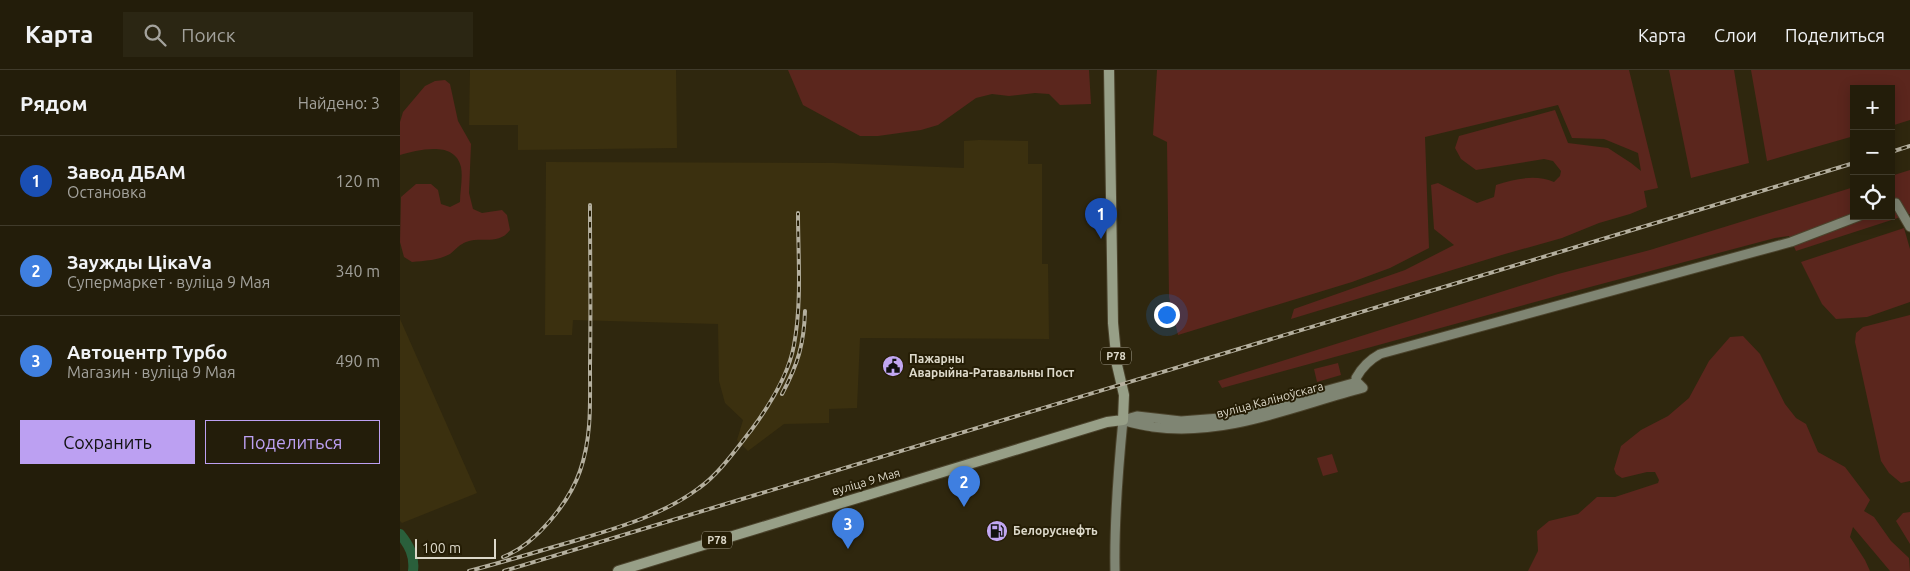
<!DOCTYPE html>
<html lang="ru">
<meta charset="utf-8">
<style>
body{margin:0;font-family:Ubuntu,sans-serif;background:#2b2613;color:#f1f3f6}
.controls{position:absolute;right:15px;top:15px;display:grid;overflow:hidden;border-radius:0px;box-shadow:0 2px 12px #0003}
.controls button{width:45px;height:45px;display:grid;place-items:center;padding:0;border:0;border-bottom:1px solid #403b2b;background:#231d0a;color:#f1f3f6;font:25px sans-serif}
.scale{position:absolute;left:15px;bottom:12px;width:81px;box-sizing:border-box;padding-left:5px;border:2px solid #ddd9ca;border-top:0;font-size:14px;line-height:18px;white-space:nowrap;color:#ddd9ca;-webkit-text-stroke:4px #251d05;paint-order:stroke}
.you{position:absolute;left:766px;top:244px;width:18px;height:18px;margin:-12px;border:4px solid #fff;border-radius:50%;background:#1a73e8;box-shadow:0 0 0 8px #1a73e833}
.badge{display:grid;place-items:center;width:32px;height:32px;border-radius:50%;background:#bca0f2;color:#fff;font-size:16px;font-weight:700}
.pin{position:absolute;translate:-50% -41px;filter:drop-shadow(0 1px 2px #0008)}
.pin::after{content:'';position:absolute;top:26px;width:18px;height:15px;background:inherit;clip-path:polygon(0 0,100% 0,50% 100%)}
.list{margin:0;padding:0;list-style:none}
h2{display:flex;justify-content:space-between;align-items:center;height:65px;margin:0;padding:0 20px;font-size:21px}
h2 small{font-size:16px;font-weight:400;color:#a3a29c}
.list li{display:grid;grid-template-columns:32px 1fr auto;gap:15px;align-items:center;box-sizing:border-box;height:90px;padding:0 20px;border-top:1px solid #403b2b}
.list b{display:block;font-size:19px;white-space:nowrap}
.list p{margin:0;font-size:16px;white-space:nowrap;color:#a3a29c}
.list em{font-size:16px;font-style:normal;color:#a3a29c}
.actions{display:flex;gap:10px;padding:15px 20px}
.actions a{flex:1;padding:11px 0;border:1px solid #bca0f2;border-radius:0px;text-align:center;font-size:18px;color:#bca0f2}
.actions .main{background:#bca0f2;color:#111}
.icon{flex:none;width:28px;height:28px;fill:none;stroke:currentColor;stroke-width:2;stroke-linecap:round;stroke-linejoin:round}
.map{position:relative;flex:none;width:1510px;height:501px;overflow:hidden}
header{display:flex;align-items:center;gap:30px;box-sizing:border-box;height:70px;padding:0 25px;background:#231d0a;border-bottom:1px solid #403b2b}
header strong{font-size:24px}
nav{display:flex;gap:28px;margin-inline-start:auto;font-size:18px}
.search{width:350px;height:45px;background:#2b2613;display:flex;align-items:center;gap:12px;box-sizing:border-box;padding:0 18px;border-radius:0px;color:#a3a29c;font-size:19px}
main{display:flex}
aside{flex:1;background:#231d0a}
.map>svg:first-child{display:block}
.built{fill:#3b300f}
.green{fill:#5b261d}
.lines{fill:none;stroke-linecap:round;stroke-linejoin:round}
.river{stroke:#2a5f3b;stroke-width:10}
.secondary-casing{stroke:#4b432c;stroke-width:11}
.primary-casing{stroke:#4b432c;stroke-width:12}
.secondary{stroke:#7f8573;stroke-width:9}
.primary{stroke:#979f87;stroke-width:10}
.rail-casing{stroke:#b4af9e;stroke-width:4}
.rail{stroke:#251d05;stroke-width:2;stroke-dasharray:5.5;stroke-linecap:butt}
.labels{text-anchor:middle;stroke-width:4;stroke-linejoin:round;paint-order:stroke}
.shield{fill:#251d05;stroke:#a6a18f;stroke-width:1}
.shield-label{font-size:11px;font-weight:bold;fill:#ddd9ca}
.poi-label{font-size:12px;font-weight:bold;fill:#ddd9ca;stroke:#251d05;text-anchor:start}
.street-label{font-size:12px;fill:#ddd9ca;stroke:#251d05}
</style>
<header>
<strong>Карта</strong>
<div class="search"><svg class="icon" aria-label="search" viewBox="0 0 24 24"><circle cx="10" cy="10" r="6"/><path d="M15 15l6 6"/></svg>Поиск</div>
<nav><a>Карта</a><a>Слои</a><a>Поделиться</a></nav>
</header>
<main>
<aside>
<h2>Рядом<small>Найдено: 3</small></h2>
<ul class="list">
<li><span class="badge" style="background:#1a4fb4">1</span><div><b>Завод ДБАМ</b><p>Остановка</p></div><em>120 m</em></li>
<li><span class="badge" style="background:#3f7fe0">2</span><div><b>Заужды ЦікаVа</b><p>Супермаркет · вуліца 9 Мая</p></div><em>340 m</em></li>
<li><span class="badge" style="background:#3f7fe0">3</span><div><b>Автоцентр Турбо</b><p>Магазин · вуліца 9 Мая</p></div><em>490 m</em></li>
</ul>
<div class="actions"><a class="main">Сохранить</a><a>Поделиться</a></div>
</aside>
<div class="map">
<svg width="1510" height="501" viewBox="0 0 1510 501">
<rect width="100%" height="100%" fill="#2f270e"/>
<!-- built -->
<path class="built" d="M70,0H276L277,78L118,80V55H69Z
M579,70L628,71V94H642V194H648L649,269L460,268L457,338L429,339V353L384,354L348,381L337,370L343,350L325,333L319,311L318,254L173,250L172,265H145L146,92L434,93L564,98V71Z
M0,249L77,423L2,453L0,451Z"/>
<!-- green -->
<path class="green" d="M388,0H689L691,34L660,35L649,24L635,23L609,26L592,24L576,28L538,55L521,60L478,66H460L403,35Z
M757,0H1229L1258,118L1244,121L1247,137L1230,144L1199,153L1162,168L1105,184L891,249L894,239L1005,200L1054,175L1034,159L1031,115L1038,113L1077,133L1094,127L1096,115C1115,109 1135,104 1154,112L1160,106L1161,101L1153,91L1144,89L1076,100L1061,89L1055,78L1059,66L1155,40L1168,73L1208,78L1231,93L1241,101L1238,83L1204,69L1172,68L1158,35L1025,67L1029,178L990,198L952,212L778,265L769,227L767,72L753,65Z
M1269,0H1334L1349,93L1291,108Z
M1351,0H1510V50L1491,56V19H1454V66L1367,91Z
M45,10L50,14L58,51L71,74L69,123L73,139L82,143L102,140L107,145L110,160C98,176 82,166 66,172C60,174 55,180 50,184C39,190 24,191 12,192L4,187L0,172L1,127L16,114H31L38,120L41,134L50,137L60,132C60,121 63,108 61,97C55,70 18,80 0,85V52L3,42L25,16L35,11Z
M1510,100V144L1396,181L1389,166L1375,168L1190,217L822,318L818,311L1158,204L1250,180L1454,117V146H1491V106Z
M1504,158L1510,179V232L1467,247L1436,249L1422,234L1401,192Z
M1510,245V411L1501,413L1489,403L1481,391L1455,272L1456,263L1463,257Z
M1343,266L1360,284L1385,334L1396,348L1406,354L1418,382L1445,397L1470,430L1464,441L1474,447L1491,471L1509,488L1510,501H1490L1453,457L1450,467L1465,490L1470,501H1128L1138,481L1137,461L1149,451L1178,444L1197,427H1215L1258,413L1259,410L1255,402H1247L1222,408L1216,404L1214,399L1221,376L1241,360L1268,346L1289,328L1309,291L1330,267Z
M938,293L941,305L917,312L914,299Z
M932,384L938,402L923,406L917,388Z
M1510,442V474L1496,451L1503,443Z"/>
<g class="lines">
<!-- river -->
<path class="river" d="M0,464C9,475 15,486 13,501"/>
<!-- secondary casing -->
<g class="secondary-casing">
<path id="secondary" d="M1491,135L1496,133L1510,157
M957,312L956,308C962,297 969,290 980,284L1391,172L1459,146
M723,350C733,354 742,355 753,357C825,367 894,336 963,318L957,312
M723,350L737,346L781,351L820,348L841,344L957,312
M715,501C714,450 718,401 723,350"/>
</g>
<!-- primary casing -->
<g class="primary-casing">
<path id="primary" d="M218,501L707,352L723,350L724,325L717,295L713,253L709,0"/>
</g>
<!-- secondary -->
<use href="#secondary" class="secondary"/>
<!-- primary -->
<use href="#primary" class="primary"/>
<!-- rail casing -->
<g class="rail-casing">
<path id="rail" d="M1491,82L1510,76
M382,324C398,294 404,274 405,241
M103,487C135,475 169,433 180,401C192,367 190,331 190,296C191,242 190,189 190,135
M69,501C104,492 139,481 174,471C217,458 263,445 299,418C319,404 337,378 352,359C369,336 389,303 394,275C402,232 398,186 398,143
M104,501L1454,93"/>
</g>
<!-- rail -->
<use href="#rail" class="rail"/>
</g>
<!-- icons -->
<defs>
<g id="civic-disc" transform="scale(1.125)"><circle r="9.5" fill="#c2a7f2" stroke="#251d05"/><path d="M-.6-6.5H3V-4.5H.6V-3L4-1V1h2V6H-6V1h2V-1L-.6-3ZM-1.2 2.5V6h2.4V2.5Z" fill="#111"/></g>
<g id="fuel-disc" transform="scale(1.125)"><circle r="9.5" fill="#c2a7f2" stroke="#251d05"/><path d="M-5.5-6h7V0h2V4h1.3V-2.5L3-4.5l.8-.8L6-3V5H2.5V1h-1V6h-7ZM-4.2-4.7v3.2H.2V-4.7Z" fill="#111"/></g>
</defs>
<g fill-rule="evenodd">
<use href="#civic-disc" x="493" y="296"/>
<use href="#fuel-disc" x="597" y="461"/>
</g>
<g class="labels">
<!-- shield labels -->
<g class="shield">
<rect x="701" y="277.5" width="30" height="17" rx="4"/>
<rect x="302" y="461.5" width="30" height="17" rx="4"/>
</g>
<g class="shield-label">
<text x="716" y="290">Р78</text>
<text x="317" y="474">Р78</text>
</g>
<!-- poi labels -->
<g class="poi-label">
<text x="509" y="293">Пажарны<tspan x="509" dy="14">Аварыйна-Ратавальны Пост</tspan></text>
<text x="613" y="465">Белоруснефть</text>
</g>
<!-- street labels -->
<g class="street-label">
<text transform="translate(870 330) rotate(-15)" y="4">вуліца Каліноўскага</text>
<text transform="translate(466 412) rotate(-16)" y="4">вуліца 9 Мая</text>
</g>
</g>
</svg>
<div class="controls">
<button>+</button>
<button>−</button>
<button><svg class="icon" aria-label="locate" viewBox="0 0 24 24"><circle cx="12" cy="12" r="6"/><path d="M12 2v4M12 18v4M2 12h4M18 12h4"/></svg></button>
</div>
<div class="scale">100 m</div>
<div class="you"></div>
<div class="pin badge" style="left:701px;top:169px;background:#1a4fb4">1</div>
<div class="pin badge" style="left:564px;top:437px;background:#3f7fe0">2</div>
<div class="pin badge" style="left:448px;top:479px;background:#3f7fe0">3</div>
</div>
</main>
